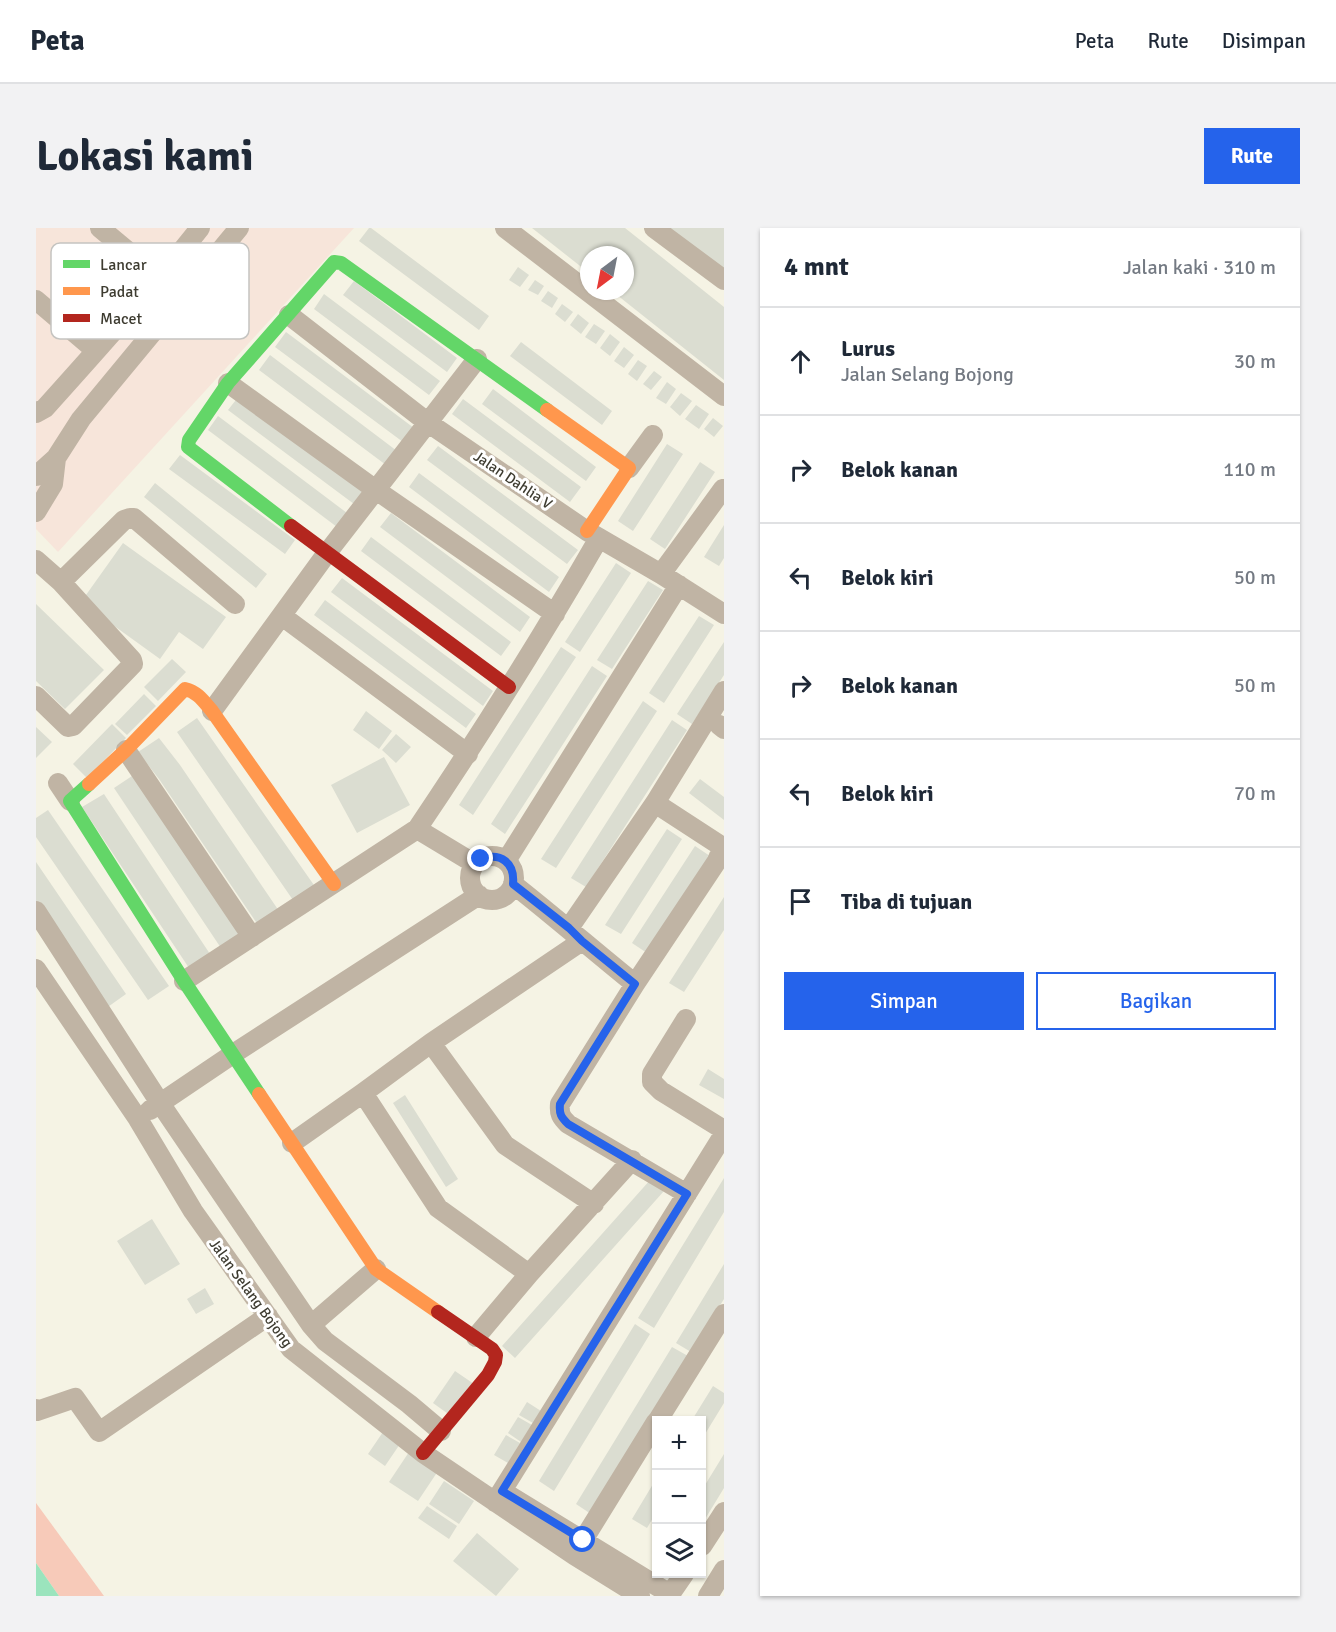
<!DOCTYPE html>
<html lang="id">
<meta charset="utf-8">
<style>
body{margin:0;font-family:Signika,sans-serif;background:#f2f2f3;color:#1f2937}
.controls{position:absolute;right:18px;bottom:18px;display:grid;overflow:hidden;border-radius:0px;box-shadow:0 2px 4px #0004}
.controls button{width:54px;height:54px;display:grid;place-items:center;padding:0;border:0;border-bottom:2px solid #e0e1e3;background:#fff;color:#1f2937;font:30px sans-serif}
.compass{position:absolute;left:544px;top:18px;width:54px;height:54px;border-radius:50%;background:#fff;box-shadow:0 2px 4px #0004;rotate:212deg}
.stop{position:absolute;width:18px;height:18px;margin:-14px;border:4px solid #2563eb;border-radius:50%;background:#fff}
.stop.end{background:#2563eb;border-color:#fff;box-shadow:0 2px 6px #0008}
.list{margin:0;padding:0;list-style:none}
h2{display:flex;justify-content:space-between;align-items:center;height:78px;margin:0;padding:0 24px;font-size:26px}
h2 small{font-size:20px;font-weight:400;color:#747a83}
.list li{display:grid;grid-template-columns:39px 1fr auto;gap:18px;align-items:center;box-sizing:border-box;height:108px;padding:0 24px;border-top:2px solid #e0e1e3}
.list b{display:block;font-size:22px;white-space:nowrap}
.list p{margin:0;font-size:20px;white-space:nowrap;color:#747a83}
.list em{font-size:20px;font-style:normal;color:#747a83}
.actions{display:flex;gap:12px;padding:18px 24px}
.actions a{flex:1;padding:14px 0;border:2px solid #2563eb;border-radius:0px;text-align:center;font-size:21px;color:#2563eb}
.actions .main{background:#2563eb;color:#fff}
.icon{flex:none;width:33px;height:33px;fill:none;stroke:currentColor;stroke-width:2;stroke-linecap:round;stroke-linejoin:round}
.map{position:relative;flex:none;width:688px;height:1368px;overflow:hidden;border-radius:0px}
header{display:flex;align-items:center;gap:36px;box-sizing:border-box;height:84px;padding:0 30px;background:#fff;border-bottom:2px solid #e0e1e3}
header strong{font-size:28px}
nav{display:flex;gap:33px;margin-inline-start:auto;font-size:21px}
.intro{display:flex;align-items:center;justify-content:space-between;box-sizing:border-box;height:144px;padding:0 36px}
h1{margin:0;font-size:42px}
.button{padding:15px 27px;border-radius:0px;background:#2563eb;color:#fff;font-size:21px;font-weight:700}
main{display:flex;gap:36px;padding:0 36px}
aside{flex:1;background:#fff;border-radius:0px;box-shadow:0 2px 4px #0004}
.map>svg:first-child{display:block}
.green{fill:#f7e5da}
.forest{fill:#f7cab9}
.water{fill:#9be4bd}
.building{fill:#dbddd1}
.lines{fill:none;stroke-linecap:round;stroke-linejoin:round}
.street{stroke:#c0b4a4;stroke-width:20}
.fast{stroke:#63d668;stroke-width:14}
.slow{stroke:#ff974d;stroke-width:14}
.jam{stroke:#b3261e;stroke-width:14}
.route{stroke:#2563eb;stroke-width:8}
.labels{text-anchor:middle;stroke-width:6;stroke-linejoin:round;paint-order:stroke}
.street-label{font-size:15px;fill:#3e3c31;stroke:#fff}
.key{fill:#fff;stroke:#c5c4c1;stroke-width:1.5}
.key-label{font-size:16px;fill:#3e3c31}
</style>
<header>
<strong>Peta</strong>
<nav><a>Peta</a><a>Rute</a><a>Disimpan</a></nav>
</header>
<div class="intro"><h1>Lokasi kami</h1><a class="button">Rute</a></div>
<main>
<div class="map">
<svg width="688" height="1368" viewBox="0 0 688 1368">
<rect width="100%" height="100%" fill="#f5f3e4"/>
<!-- green -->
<path class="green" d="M0,0H318L22,324L0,301Z"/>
<!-- forest -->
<path class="forest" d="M0,1275L68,1368H23L0,1335Z"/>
<!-- water -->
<path class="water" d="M0,1335L23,1368H0Z"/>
<!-- building -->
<path class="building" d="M333,0H335L453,88L443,102L323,13Z
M496,0H589L618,23L688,79V152L576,63H589V27H553V45Z
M633,0H688V44Z
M482,39L493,47L484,59L473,52Z
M499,52L508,58L502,67L492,62Z
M318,53L421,130L411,144L307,67Z
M512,63L522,70L516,80L505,73Z
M288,66L404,153L393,167L278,81Z
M526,76L537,84L529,94L519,86Z
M542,86L553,95L545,106L534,97Z
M558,96L569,103L560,116L549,109Z
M250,104L378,200L367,214L239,119Z
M574,106L584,114L574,128L564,120Z
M485,114L576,183L566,197L474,128Z
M588,119L598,127L588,140L578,133Z
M234,127L361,223L350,237L223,142Z
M602,132L611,138L601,153L592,146Z
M618,143L626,149L615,162L607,156Z
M631,154L640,161L630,176L620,170Z
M457,161L560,239L550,253L446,176Z
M645,165L656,173L644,188L634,179Z
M203,168L329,262L318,276L192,182Z
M427,171L545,259L534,274L416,186Z
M660,177L673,186L663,201L649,191Z
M182,188L311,285L301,299L172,202Z
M677,190L687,198L678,209L668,201Z
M631,216L647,226L597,303L582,293Z
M402,218L542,322L531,336L391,232Z
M144,227L259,312L249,326L133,241Z
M664,234L679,244L629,321L614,311Z
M383,245L523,349L513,364L373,259Z
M119,255L231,346L220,360L108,269Z
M355,285L494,389L484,404L344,299Z
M688,297V330L683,338L668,329Z
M335,309L475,414L465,428L325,323Z
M87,315L190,389L167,421L143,404L124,431L45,374Z
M580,335L595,345L544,424L529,414Z
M306,350L457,463L447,478L295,364Z
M612,353L627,362L576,441L561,432Z
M289,372L440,486L430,500L278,387Z
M0,376L68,442L29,481L0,453Z
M663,388L678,397L628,475L613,465Z
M688,414V447L656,496L641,486Z
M525,419L540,429L437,587L423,577Z
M136,431L150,444L122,473L108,459Z
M556,438L571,448L469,606L455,596Z
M108,466L120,478L91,507L79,496Z
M607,473L621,483L520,640L505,631Z
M330,483L356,503L343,521L317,502Z
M161,490L280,660L259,675L141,504Z
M636,492L651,502L550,659L535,650Z
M76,496L90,510L51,550L37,536Z
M0,499L16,514L0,530Z
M360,506L375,519L360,535L346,522Z
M123,510L144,537L243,683L222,697L123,551L102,524Z
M348,529L374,577L321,605L295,557Z
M99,546L206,706L185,720L78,560Z
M664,551L688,569V592L653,565Z
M68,566L174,726L153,740L46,579Z
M12,582L133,758L112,772L0,609V590Z
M631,601L646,611L585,706L569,697Z
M659,618L674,628L611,725L596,715Z
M0,634L90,766L69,781L0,679Z
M688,669V702L648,764L633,755Z
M672,841L688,851V871L663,857Z
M369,867L422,951L410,959L357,875Z
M688,950V984L618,1100L602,1090Z
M615,951L628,963L479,1130L466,1118Z
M116,991L144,1036L109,1057L81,1013Z
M688,1036V1071L655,1124L640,1115Z
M169,1060L178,1076L160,1086L151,1071Z
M599,1096L614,1106L518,1263L503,1253Z
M636,1119L652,1128L555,1286L540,1276Z
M419,1143L438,1156L415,1188L397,1175Z
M677,1158L688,1165V1175L666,1211V1192H656Z
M491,1174L505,1183L497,1195L483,1187Z
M482,1189L496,1197L485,1214L472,1205Z
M347,1204L364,1216L349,1238L332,1226Z
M470,1207L484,1215L472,1235L458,1227Z
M373,1224L402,1243L382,1273L353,1254Z
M688,1226V1260L666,1296V1262Z
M620,1251V1285L611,1300L596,1291Z
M408,1253L438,1273L423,1296L393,1276Z
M391,1278L421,1298L413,1311L382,1290Z
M441,1305L483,1341L460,1368L417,1333Z"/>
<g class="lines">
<!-- street -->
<path class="street" d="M64,0L124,50
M469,0L688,168
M618,0L688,52
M0,72L60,123
M253,87L391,194L551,303L625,346L688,386
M192,155L340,262L519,386
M0,185L9,180C62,121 115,62 164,0
M593,240L617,207
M0,248L20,230L45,191L203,0
M0,284L17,256L20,230
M0,332L25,354L96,432L97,436L37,498L32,499L0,468
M625,346L687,261
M25,354L88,292L94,290H98L199,376
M246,388L432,526
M176,483L291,325L441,131
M683,497L688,501
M90,522L216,709
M22,555L34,573
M619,575L682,616L685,623L681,633L599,756L524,876C523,886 525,889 532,896L651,966
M381,601C445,506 506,409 563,310
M434 650a22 22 0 1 1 44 0a22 22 0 1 1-44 0Z
M470,633L643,357
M477,656C519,689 558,723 599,756
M0,683L124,875L275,1097L289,1113L373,1176L405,1203
M533,700L619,575L688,463
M0,741L102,891L157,983L255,1121L387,1225L538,1327L604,1368
M148,753L381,601L439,636
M650,791L616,846V854L625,863L688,902
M395,815L469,917L558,976
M327,865L402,980L493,1046
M114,882L197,826L443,667
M256,915L327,865L395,815L546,713
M275,1097L340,1041
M440,1109L493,1046L596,932
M0,1181L1,1183L39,1170L63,1204L232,1088
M622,1192L688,1086
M466,1263L634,1366
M459,1274L688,906
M666,1318L688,1284
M541,1322L620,1194
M633,1368L648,1346
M672,1368L688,1342"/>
<!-- fast -->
<path class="fast" d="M255,298L152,219L153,212L192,155L298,34L305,35L511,182
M53,556L34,573L148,753L223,866"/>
<!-- slow -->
<path class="slow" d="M511,182L593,240L551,303
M53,556L90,522L149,461C162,464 168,474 176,483L298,656
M223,866L340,1041L402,1084"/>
<!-- jam -->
<path class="jam" d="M255,298L473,459
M387,1225L452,1147L459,1134L460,1127L456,1121L402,1084"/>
</g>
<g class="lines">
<!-- route -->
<path class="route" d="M445,631C465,624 479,635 477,656L533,700L546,713L599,756L524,876C523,886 525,889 532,896L651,966L466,1263L547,1312"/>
</g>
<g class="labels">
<!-- street labels -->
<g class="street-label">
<text transform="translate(477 252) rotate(34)" y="5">Jalan Dahlia V</text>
<text transform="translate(215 1065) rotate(54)" y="5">Jalan Selang Bojong</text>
</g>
</g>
<!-- legend -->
<rect x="15" y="15" width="198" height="96" rx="9" class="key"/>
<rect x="27" y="32" width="27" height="8" fill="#63d668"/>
<rect x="27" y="59" width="27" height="8" fill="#ff974d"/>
<rect x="27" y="86" width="27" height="8" fill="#b3261e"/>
<g class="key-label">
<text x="64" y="42">Lancar</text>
<text x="64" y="69">Padat</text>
<text x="64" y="96">Macet</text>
</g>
</svg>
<div class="controls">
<button>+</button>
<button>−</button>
<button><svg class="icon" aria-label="layers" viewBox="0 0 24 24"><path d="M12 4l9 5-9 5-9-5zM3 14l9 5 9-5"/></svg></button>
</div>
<svg class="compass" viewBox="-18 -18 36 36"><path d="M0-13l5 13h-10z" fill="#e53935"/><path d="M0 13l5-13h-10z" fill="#747a83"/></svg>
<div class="stop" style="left:547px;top:1312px"></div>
<div class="stop end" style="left:445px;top:631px"></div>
</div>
<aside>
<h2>4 mnt<small>Jalan kaki · 310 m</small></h2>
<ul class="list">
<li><svg class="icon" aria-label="ahead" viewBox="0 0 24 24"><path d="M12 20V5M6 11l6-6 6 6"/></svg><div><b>Lurus</b><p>Jalan Selang Bojong</p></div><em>30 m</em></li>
<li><svg class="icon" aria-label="right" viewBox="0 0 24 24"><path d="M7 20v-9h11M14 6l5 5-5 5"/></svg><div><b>Belok kanan</b></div><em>110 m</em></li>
<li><svg class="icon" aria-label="left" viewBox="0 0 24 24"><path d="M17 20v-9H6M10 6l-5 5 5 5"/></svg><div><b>Belok kiri</b></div><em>50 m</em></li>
<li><svg class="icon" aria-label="right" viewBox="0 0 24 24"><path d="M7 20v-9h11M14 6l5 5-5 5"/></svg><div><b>Belok kanan</b></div><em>50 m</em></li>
<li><svg class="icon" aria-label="left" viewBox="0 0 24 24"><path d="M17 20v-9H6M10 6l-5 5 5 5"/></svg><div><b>Belok kiri</b></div><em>70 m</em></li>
<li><svg class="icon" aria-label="arrive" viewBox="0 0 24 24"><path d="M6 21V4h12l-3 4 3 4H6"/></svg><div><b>Tiba di tujuan</b></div></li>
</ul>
<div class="actions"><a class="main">Simpan</a><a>Bagikan</a></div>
</aside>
</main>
